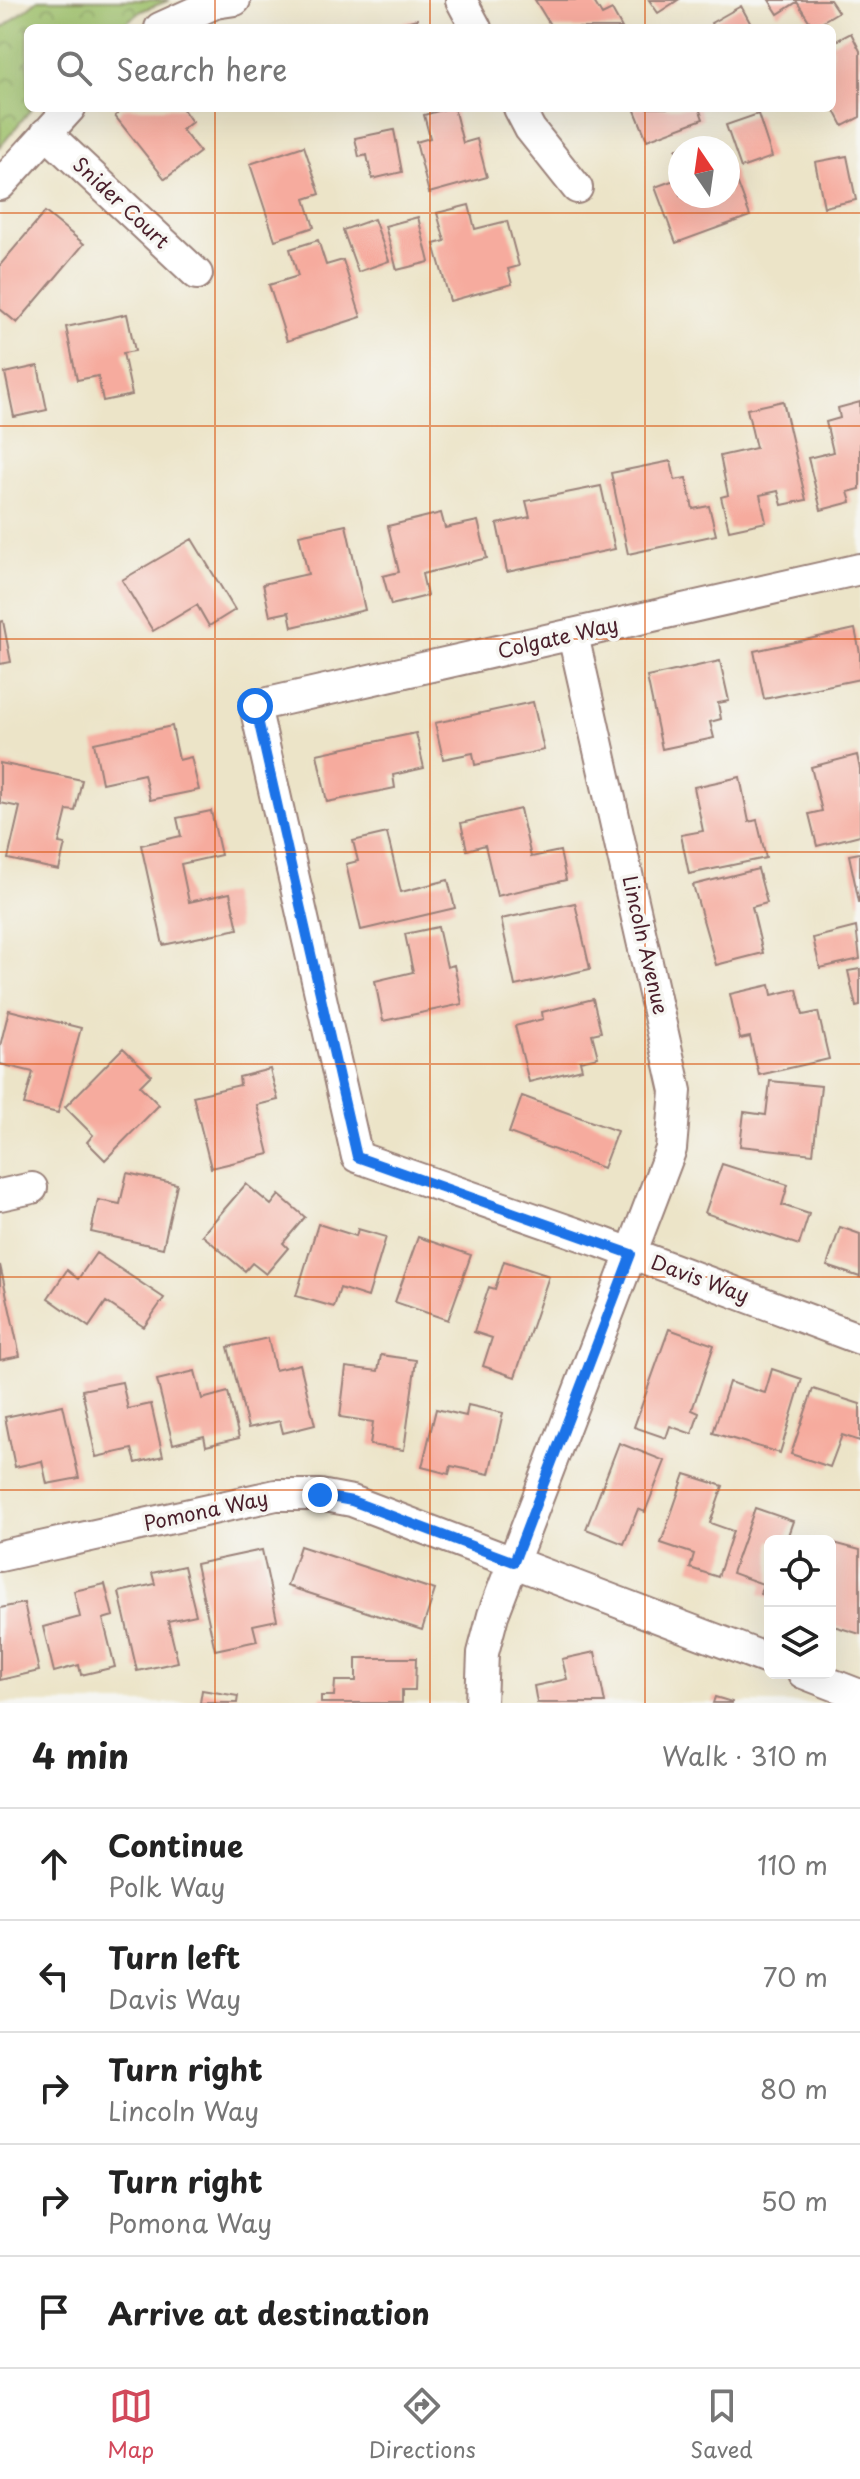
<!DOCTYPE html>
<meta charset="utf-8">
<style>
body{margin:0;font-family:"Playpen Sans",sans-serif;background:#f6f6f6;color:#222}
.controls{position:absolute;right:24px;bottom:24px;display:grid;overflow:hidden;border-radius:12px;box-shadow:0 8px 32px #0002}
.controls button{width:72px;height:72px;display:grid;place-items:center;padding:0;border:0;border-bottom:2px solid #e0e0e0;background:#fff;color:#222;font:40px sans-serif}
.compass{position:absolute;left:668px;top:136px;width:72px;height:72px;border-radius:50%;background:#fff;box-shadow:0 8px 32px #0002;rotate:347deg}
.stop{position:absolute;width:24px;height:24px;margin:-18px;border:6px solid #1a73e8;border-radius:50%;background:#fff}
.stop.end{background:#1a73e8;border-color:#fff;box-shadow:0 2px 8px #0008}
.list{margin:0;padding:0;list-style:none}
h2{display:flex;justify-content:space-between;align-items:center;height:104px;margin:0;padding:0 32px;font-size:34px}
h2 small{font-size:26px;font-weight:400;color:#767676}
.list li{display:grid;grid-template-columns:52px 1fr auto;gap:24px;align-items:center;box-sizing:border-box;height:112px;padding:0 32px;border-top:2px solid #e0e0e0}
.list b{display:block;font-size:30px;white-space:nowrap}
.list p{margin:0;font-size:26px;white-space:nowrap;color:#767676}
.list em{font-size:26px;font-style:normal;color:#767676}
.icon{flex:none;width:44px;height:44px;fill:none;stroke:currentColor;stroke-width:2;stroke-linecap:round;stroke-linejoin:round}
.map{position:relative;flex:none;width:860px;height:1703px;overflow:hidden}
.search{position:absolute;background:#fff;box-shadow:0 8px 32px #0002;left:24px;right:24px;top:24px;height:88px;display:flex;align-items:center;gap:20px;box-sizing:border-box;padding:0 28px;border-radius:12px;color:#767676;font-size:30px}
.sheet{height:664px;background:#fff}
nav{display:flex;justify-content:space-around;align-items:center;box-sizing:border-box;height:112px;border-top:2px solid #e0e0e0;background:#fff;font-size:22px;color:#767676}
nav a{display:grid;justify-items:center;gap:4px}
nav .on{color:#d1495b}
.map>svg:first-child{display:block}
.park{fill:url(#park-crowns);stroke:#74704a;stroke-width:2}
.building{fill:#f6ab9e}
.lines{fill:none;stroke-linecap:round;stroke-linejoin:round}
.street-casing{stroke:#9b827a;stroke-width:34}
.street{stroke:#fff;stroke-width:30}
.route{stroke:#1a73e8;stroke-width:10}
.grid{fill:none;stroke:#d8530f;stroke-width:2;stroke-opacity:0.55}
.labels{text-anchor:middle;stroke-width:7;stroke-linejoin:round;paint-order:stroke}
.street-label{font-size:20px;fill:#4a1f2b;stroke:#f6f6f2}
</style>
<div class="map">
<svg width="860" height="1703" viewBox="0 0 860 1703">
<defs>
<pattern id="park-crowns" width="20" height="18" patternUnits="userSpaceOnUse" patternTransform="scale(2)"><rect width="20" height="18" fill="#9dc069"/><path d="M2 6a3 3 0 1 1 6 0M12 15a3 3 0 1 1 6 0" fill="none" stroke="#829b57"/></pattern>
</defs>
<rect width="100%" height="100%" fill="#f6f6f2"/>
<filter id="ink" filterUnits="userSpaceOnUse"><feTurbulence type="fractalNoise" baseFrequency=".0125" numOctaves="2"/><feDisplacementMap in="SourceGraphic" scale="16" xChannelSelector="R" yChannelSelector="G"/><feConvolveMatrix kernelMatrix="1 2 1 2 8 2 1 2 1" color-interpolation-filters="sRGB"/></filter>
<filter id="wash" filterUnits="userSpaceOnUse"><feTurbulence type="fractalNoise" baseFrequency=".006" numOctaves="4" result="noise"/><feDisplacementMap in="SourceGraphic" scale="32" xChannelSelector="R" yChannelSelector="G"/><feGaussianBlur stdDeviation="1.8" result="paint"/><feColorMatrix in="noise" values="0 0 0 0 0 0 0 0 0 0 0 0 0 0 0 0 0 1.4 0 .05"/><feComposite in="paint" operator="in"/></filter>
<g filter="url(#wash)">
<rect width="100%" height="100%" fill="#ece4c8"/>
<!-- park -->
<path class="park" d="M38,0H170L141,11L119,28H28V108H32L0,147V30Z"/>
<g id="blocks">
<!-- building -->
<path class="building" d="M535,0H593L602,15L612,10L622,28H552Z
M649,0H678L658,13Z
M769,0H830L838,12L813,27L797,2L778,14Z
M741,6L753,28H714L711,23Z
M417,19L419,28H386V27Z
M851,33L860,51V117L843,126L832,105V43Z
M124,108H182L192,122L182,130L200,152L165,179L115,116Z
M449,108H454L463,143L477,139L487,177L429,193L416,142L430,138L424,115Z
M634,108H699L703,119L647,140Z
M758,114L772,157L741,168L726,125Z
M394,130L402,172L372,179L367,155L359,157L355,138Z
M703,139L706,148H680V159L676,149Z
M304,146L320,194L305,199L314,227L275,240L250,164Z
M847,156L856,200L824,207L815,162Z
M728,157L750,216L676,243L655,187L680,178V196H728Z
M469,205L475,229L507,221L519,266L508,269L512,284L450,301L434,244L445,241L437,213Z
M45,212L84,244L17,323L0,309V265Z
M418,217L429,262L397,270L385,226Z
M374,219L389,261L358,272L343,230Z
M318,240L326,265L343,260L361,317L287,341L269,285L298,276L290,249Z
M127,314L135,351L123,353L132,395L103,401L98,376L77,380L66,327Z
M38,366L47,410L14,417L5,373Z
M783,401L806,500L782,505L778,491L760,495L766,522L729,530L721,497L728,495L720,456L756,448L747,409Z
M860,402V489L848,492L851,502L821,510L808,458L833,452L826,422L840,418L838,408Z
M671,461L675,480L686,478L693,509L709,506L716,535L628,554L611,473Z
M601,486L615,549L507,572L497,524L530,517L526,501Z
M441,513L445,528L478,521L487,558L422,574L427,596L391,605L383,576L399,572L388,526Z
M346,525L365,610L292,627L289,612L270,616L263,584L308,574L299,535Z
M192,539L235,610L209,626L197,605L153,631L122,580Z
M3,621L11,662L0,664V622Z
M855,629L860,653V679L764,699L754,651Z
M720,661L729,701L718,703L721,719L710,722L714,738L662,749L647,677Z
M533,702L544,750L475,765L473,753L443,759L435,723Z
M172,726L179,760L191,757L199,790L150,800L144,774L102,783L94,743Z
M416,733L424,768L393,775L395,788L327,802L317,754Z
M857,755L860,769V835L817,846L809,814L822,811L811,767Z
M0,763L82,780L75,811L67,810L59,843L65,844L59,870L8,859L20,807L0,803Z
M740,777L749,822L757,820L766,858L689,874L681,835L703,831L694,787Z
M520,809L531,857L560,851L566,880L497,896L485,845L467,850L461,823Z
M211,811L221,855L181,864L189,902L230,893L238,929L163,945L141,845L181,836L177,818Z
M387,833L401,892L448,880L455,908L361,930L346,864L358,861L353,841Z
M860,853V902H859L849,855Z
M758,869L767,903L752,907L763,953L716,965L693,885Z
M575,903L590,969L515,986L501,919Z
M438,927L447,967L454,965L462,1004L383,1021L375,981L413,972L405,934Z
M856,927L860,959L820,968L813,938Z
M860,969V1006L856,1007L848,971Z
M770,985L772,995L797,989L803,1015L818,1012L829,1059L759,1075L750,1037L740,1039L730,994Z
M593,999L601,1032L592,1034L598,1057L580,1061L582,1069L529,1082L515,1026L543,1019L542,1012Z
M9,1010L81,1028L58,1113L24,1105L33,1072L0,1064V1046Z
M123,1048L151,1075L140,1086L159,1105L105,1160L87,1142L93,1135L65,1107Z
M270,1069L278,1100L257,1105L269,1154L211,1168L193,1096L240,1085L239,1077Z
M770,1081L821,1086L813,1154L740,1146L744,1112L766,1115Z
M522,1096L617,1131L603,1168L509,1133Z
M722,1164L788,1185L782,1205L809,1214L799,1245L705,1213Z
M127,1173L177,1184L163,1248L91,1232L98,1200L120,1204Z
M246,1184L271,1205L279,1195L305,1217L283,1243L288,1248L266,1274L252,1263L245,1271L202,1235Z
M318,1224L356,1236L358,1229L386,1237L368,1297L340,1288L334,1307L296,1296Z
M840,1227L860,1234V1277L827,1266Z
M418,1237L471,1255L448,1320L395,1302Z
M96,1253L164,1298L144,1327L106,1302L89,1327L48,1298L67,1270L78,1279Z
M504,1261L549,1276L515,1377L483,1366L492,1338L474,1332L489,1287L495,1289Z
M0,1265L20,1356L0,1360Z
M669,1329L714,1345L692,1410L699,1413L692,1434L670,1426L666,1438L634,1427Z
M268,1338L275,1370L300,1364L315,1425L283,1433L280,1421L248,1428L228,1347Z
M381,1355L416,1360L404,1450L370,1445L373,1422L340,1417L346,1367L378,1371Z
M772,1369L802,1379L780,1453L713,1433L729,1382L765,1393Z
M195,1371L202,1399L228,1392L239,1438L206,1446L204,1436L173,1444L157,1380Z
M122,1382L128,1409L151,1404L163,1456L136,1463L132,1449L96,1457L82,1390Z
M813,1389L860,1404V1441L842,1435L830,1467L791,1454Z
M63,1405L79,1478L47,1484L42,1461L15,1467L5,1417Z
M468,1405L503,1413L489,1474L451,1466L449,1474L422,1467L436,1409L466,1416Z
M619,1443L665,1461L645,1512L638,1509L624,1544L586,1529Z
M685,1474L723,1486L710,1523L733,1531L718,1577L690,1568L694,1554L661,1543Z
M755,1508L793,1521L786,1541H770V1598L760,1594L763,1584L732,1573Z
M830,1542L860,1550V1634L830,1625L835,1606L830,1604Z
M300,1546L435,1590L422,1630L287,1586Z
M262,1550L277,1620L253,1625L257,1641L215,1650L196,1564Z
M184,1566L196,1615L168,1621L178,1662L137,1671L119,1592L155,1584L152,1573Z
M105,1584L113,1616L103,1619L115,1667L81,1675L79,1665L54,1672L43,1627L80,1617L74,1591Z
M24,1603L39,1671L0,1680V1608Z
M595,1652L605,1703H537L534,1686L567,1679L562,1659Z
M356,1658H416L415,1690H402V1703H321V1696H334L335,1681H356Z
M202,1690L238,1696L237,1703H200Z
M715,1697L732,1702V1703H713Z"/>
</g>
</g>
<g filter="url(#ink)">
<use href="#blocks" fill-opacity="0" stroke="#9b827a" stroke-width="2"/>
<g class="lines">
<!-- street casing -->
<g class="street-casing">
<path id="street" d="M461,0L476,28
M160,28L215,3L235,0
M519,108L530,129L577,188
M46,133L197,274
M0,185L70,108
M860,569L255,706L357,1157L601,1242L860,1339
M0,1195L32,1188
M0,1556L276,1495H320L352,1501L770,1660
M803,1673L860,1695
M481,1703L483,1653L493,1615L671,1149L676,1091L573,635"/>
</g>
<!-- street -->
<use href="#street" class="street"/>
</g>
</g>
<g class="lines" filter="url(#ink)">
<!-- route -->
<path class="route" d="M255,706L357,1157L631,1254L514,1562L352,1501L320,1495"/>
</g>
<!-- grid -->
<path class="grid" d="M215,0V28M430,0V28M645,0V28M215,108V1703M430,108V1703M645,108V1703M0,213H860M0,426H860M0,639H860M0,852H860M0,1064H860M0,1277H860M0,1490H860"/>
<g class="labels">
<!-- street labels -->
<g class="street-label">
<text transform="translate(121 203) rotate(43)" y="7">Snider Court</text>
<text transform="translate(558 638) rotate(-13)" y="7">Colgate Way</text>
<text transform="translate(645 945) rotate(77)" y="7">Lincoln Avenue</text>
<text transform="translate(700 1279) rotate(20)" y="7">Davis Way</text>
<text transform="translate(206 1511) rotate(-12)" y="7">Pomona Way</text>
</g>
</g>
</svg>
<div class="controls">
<button><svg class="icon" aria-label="locate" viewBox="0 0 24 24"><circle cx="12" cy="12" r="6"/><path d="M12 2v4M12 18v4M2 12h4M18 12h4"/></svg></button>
<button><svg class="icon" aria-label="layers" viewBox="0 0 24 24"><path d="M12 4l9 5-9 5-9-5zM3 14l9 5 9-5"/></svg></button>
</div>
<svg class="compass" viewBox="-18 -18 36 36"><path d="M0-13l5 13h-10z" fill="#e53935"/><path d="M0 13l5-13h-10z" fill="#767676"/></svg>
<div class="stop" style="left:255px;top:706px"></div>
<div class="stop end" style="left:320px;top:1495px"></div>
<div class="search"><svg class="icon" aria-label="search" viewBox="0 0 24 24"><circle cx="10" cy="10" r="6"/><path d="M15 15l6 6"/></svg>Search here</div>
</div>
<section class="sheet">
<h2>4 min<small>Walk · 310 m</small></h2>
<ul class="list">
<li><svg class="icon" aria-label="ahead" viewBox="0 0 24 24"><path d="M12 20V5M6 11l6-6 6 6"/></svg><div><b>Continue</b><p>Polk Way</p></div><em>110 m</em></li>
<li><svg class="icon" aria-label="left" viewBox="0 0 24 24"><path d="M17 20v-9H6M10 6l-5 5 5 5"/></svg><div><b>Turn left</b><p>Davis Way</p></div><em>70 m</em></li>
<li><svg class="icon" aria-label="right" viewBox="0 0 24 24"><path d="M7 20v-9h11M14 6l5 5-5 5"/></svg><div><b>Turn right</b><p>Lincoln Way</p></div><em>80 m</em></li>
<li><svg class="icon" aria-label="right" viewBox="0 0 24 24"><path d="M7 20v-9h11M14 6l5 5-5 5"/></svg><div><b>Turn right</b><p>Pomona Way</p></div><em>50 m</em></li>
<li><svg class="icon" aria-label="arrive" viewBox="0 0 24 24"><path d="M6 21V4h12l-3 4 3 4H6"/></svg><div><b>Arrive at destination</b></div></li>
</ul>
</section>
<nav>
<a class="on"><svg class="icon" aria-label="map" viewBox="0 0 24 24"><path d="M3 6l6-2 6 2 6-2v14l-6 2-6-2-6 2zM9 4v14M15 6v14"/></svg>Map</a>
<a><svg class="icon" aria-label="directions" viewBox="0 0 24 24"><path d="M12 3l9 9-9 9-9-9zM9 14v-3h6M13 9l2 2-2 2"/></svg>Directions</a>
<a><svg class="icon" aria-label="saved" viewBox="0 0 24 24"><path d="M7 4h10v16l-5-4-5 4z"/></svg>Saved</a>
</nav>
